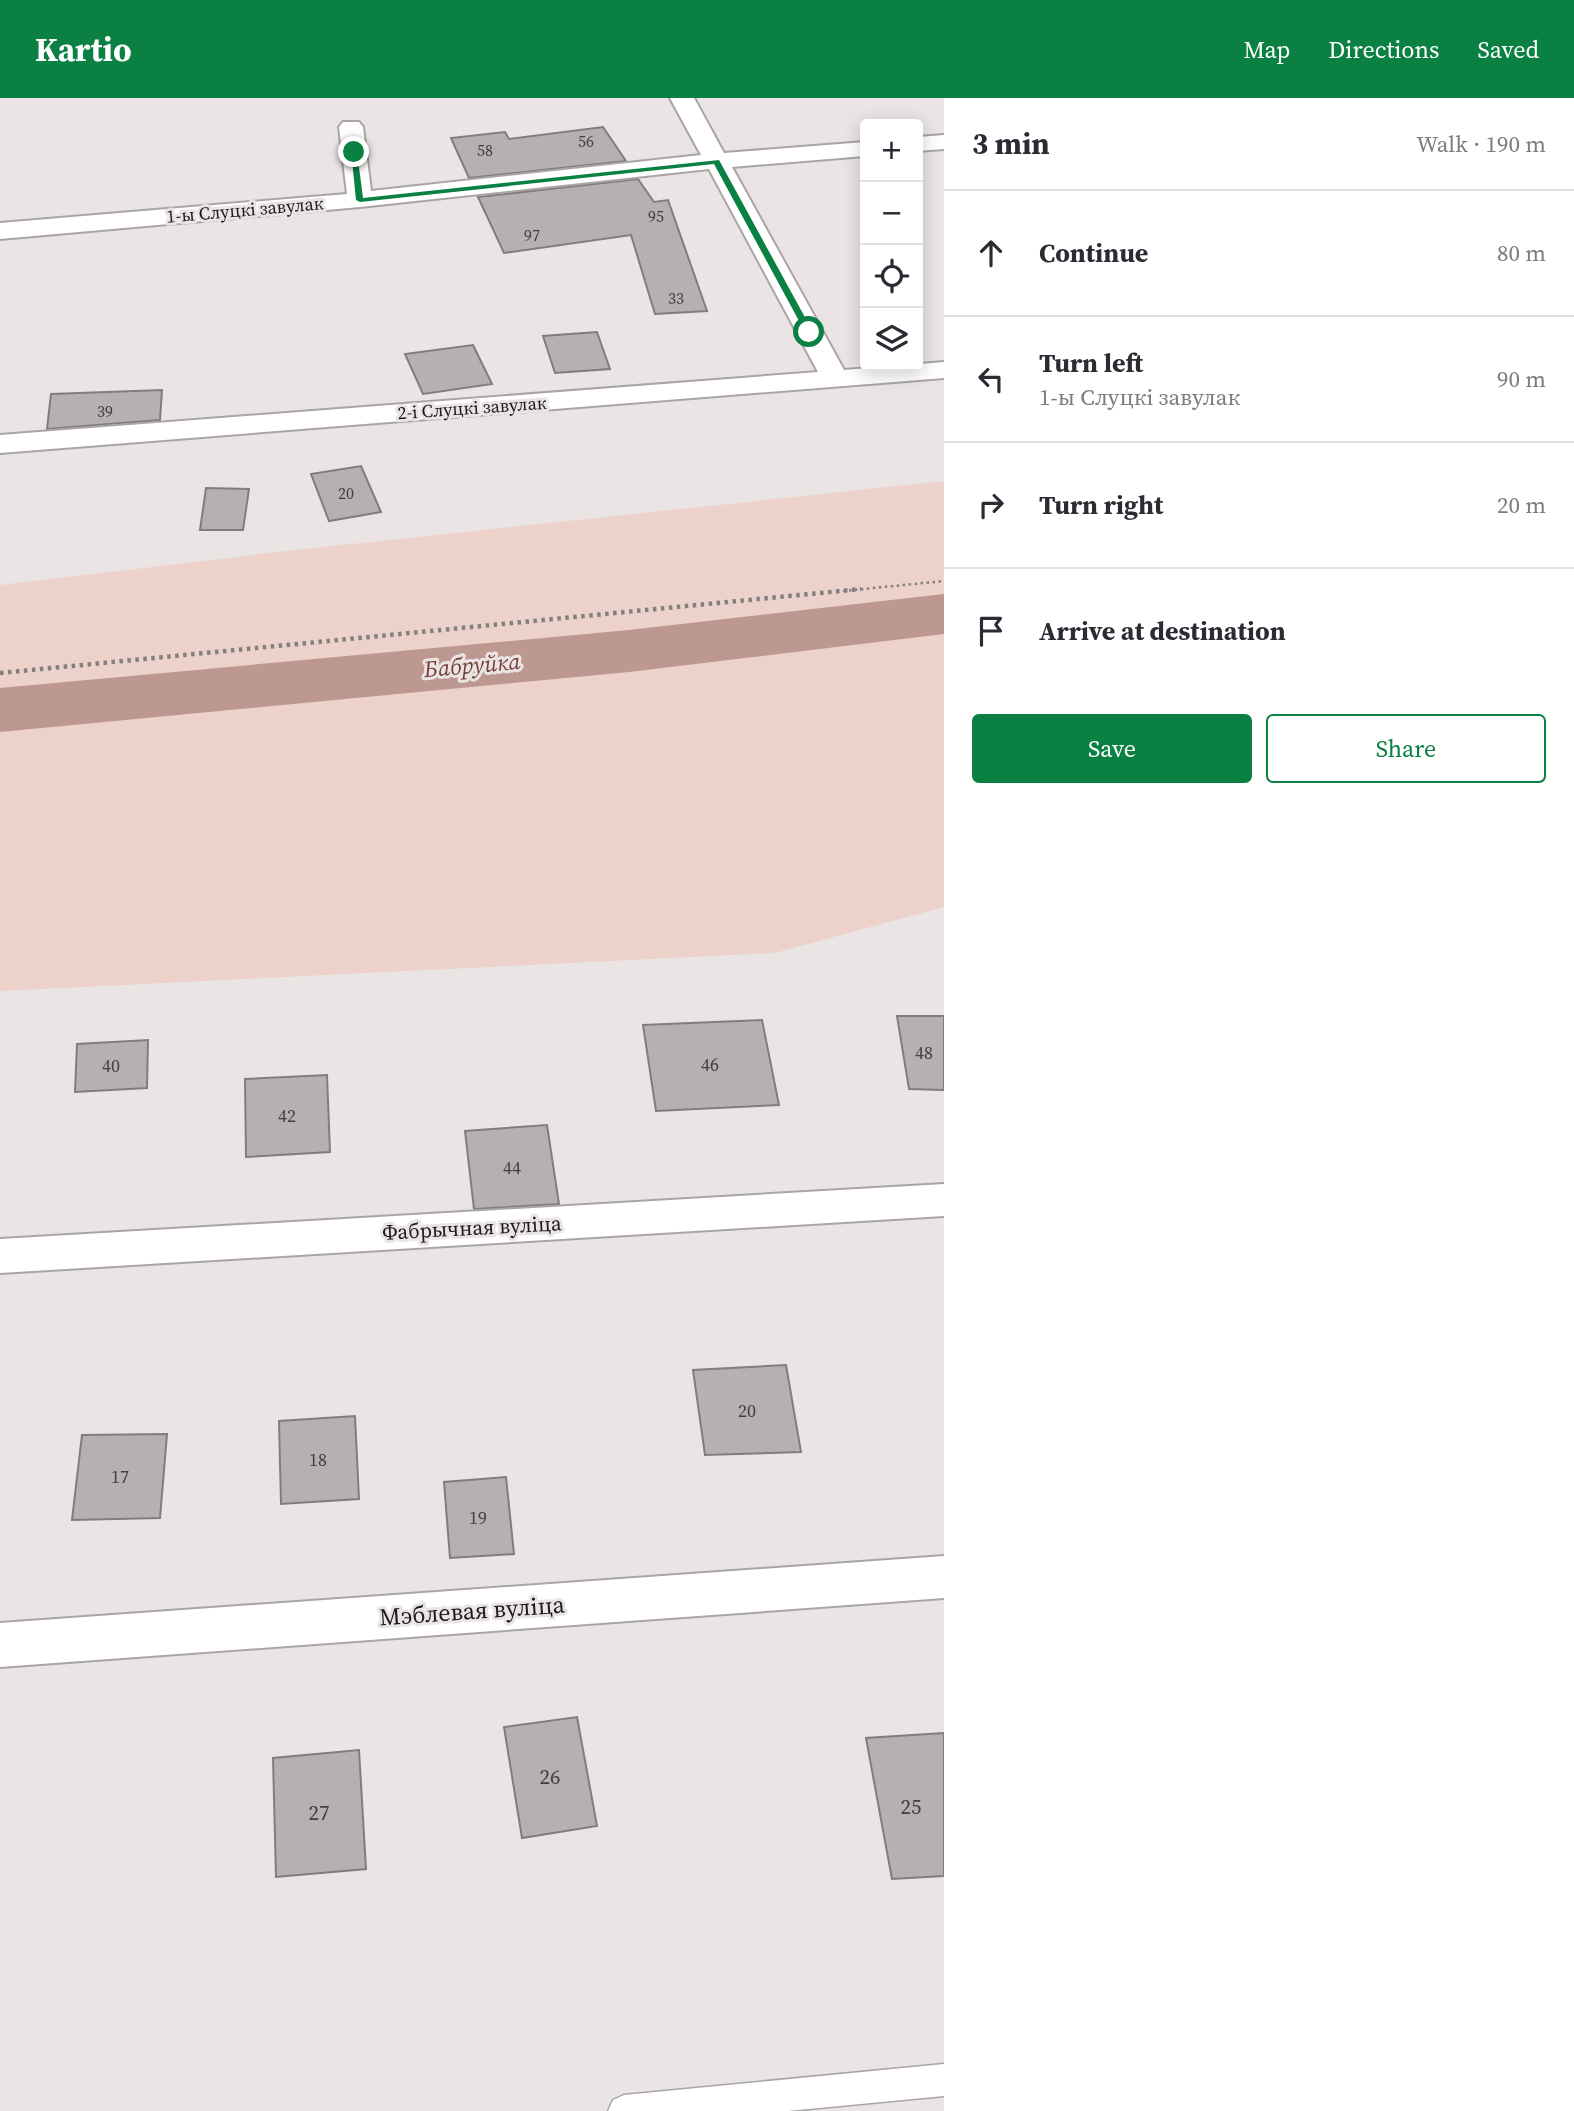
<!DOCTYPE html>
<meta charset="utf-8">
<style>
body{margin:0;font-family:"Source Serif 4",serif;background:#f2f2f3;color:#2b2b33}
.controls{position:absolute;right:21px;top:21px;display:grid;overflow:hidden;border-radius:7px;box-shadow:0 4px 18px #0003}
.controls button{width:63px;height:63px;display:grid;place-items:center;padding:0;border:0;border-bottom:2px solid #e1e1e2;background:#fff;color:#2b2b33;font:35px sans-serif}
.stop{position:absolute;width:21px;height:21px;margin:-16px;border:5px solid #0b8043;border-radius:50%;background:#fff}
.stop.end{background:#0b8043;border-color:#fff;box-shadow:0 2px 7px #0008}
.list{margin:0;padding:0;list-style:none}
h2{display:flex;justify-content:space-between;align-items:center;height:91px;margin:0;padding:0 28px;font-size:30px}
h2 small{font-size:23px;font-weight:400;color:#7c7c81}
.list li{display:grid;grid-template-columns:46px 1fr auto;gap:21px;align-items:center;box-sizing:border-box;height:126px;padding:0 28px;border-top:2px solid #e1e1e2}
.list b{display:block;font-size:26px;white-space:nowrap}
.list p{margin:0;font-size:23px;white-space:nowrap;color:#7c7c81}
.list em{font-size:23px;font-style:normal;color:#7c7c81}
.actions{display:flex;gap:14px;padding:21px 28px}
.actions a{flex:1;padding:16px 0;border:2px solid #0b8043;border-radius:7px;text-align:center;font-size:24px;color:#0b8043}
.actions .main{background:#0b8043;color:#fff}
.icon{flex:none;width:38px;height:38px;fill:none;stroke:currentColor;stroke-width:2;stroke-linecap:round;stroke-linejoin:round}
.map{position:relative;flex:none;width:944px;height:2013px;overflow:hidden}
header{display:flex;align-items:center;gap:42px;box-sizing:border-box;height:98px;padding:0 35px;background:#0b8043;color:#fff}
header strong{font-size:33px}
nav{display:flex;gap:38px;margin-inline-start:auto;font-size:24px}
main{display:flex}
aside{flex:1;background:#fff}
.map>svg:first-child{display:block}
.green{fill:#edd1cb}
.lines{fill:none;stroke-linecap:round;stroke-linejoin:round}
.river{fill:#bd9890;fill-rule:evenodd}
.building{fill:#b6b1b0;stroke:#827d7c;stroke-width:2}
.lane-casing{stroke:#aaa5a4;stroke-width:3}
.street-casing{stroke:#aaa5a4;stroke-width:4}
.path-far1{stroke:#848080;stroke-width:2.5;stroke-dasharray:2.5 3.5;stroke-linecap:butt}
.path{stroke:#848080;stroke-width:4.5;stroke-dasharray:3.5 4.5;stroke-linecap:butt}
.lane{fill:#fff;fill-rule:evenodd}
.street{fill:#fff;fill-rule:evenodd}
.route{fill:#0b8043}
.labels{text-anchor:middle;stroke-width:6;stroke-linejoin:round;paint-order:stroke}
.far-number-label{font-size:16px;fill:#434040}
.far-street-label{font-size:18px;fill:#1d1b1b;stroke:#eae5e4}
.number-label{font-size:18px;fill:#434040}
.street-label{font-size:21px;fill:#1d1b1b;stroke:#eae5e4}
.near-number-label{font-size:21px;fill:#434040}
.water-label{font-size:23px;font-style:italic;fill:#754036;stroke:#eae5e4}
.near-street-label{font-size:24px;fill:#1d1b1b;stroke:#eae5e4}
</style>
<header>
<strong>Kartio</strong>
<nav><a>Map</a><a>Directions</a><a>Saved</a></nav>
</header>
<main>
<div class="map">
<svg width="944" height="2013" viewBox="0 0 944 2013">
<rect width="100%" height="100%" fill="#eae5e4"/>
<!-- green -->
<path class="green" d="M944,383V809L775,855L0,893V487L295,452Z"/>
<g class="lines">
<!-- river -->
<path class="river" d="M944,496V536L629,574L0,634V590L629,532Z"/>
</g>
<!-- building -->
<path class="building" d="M603,29L626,63L469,80L451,40L505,34L509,41Z
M638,81L654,104L668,102L707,213L655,216L631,137L504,155L478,99Z
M597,234L610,271L555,275L543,238Z
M473,247L492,286L423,296L405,256Z
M162,292L160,322L47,331L51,296Z
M361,368L381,414L329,423L311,376Z
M206,390L249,391L243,432H200Z
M897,918H944V992L909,991Z
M762,922L779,1007L656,1013L643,927Z
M148,942L147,990L75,994L77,946Z
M327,977L330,1054L246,1059L245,981Z
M547,1027L559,1106L474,1111L465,1033Z
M786,1267L801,1354L705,1357L693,1272Z
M355,1318L359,1401L281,1406L279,1323Z
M167,1336L160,1420L72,1422L82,1337Z
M506,1379L514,1456L450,1460L444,1384Z
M577,1619L597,1728L522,1740L504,1629Z
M944,1635V1778L892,1781L866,1640Z
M359,1652L366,1771L276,1779L273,1660Z"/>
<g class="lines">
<!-- lane casing -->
<g class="lane-casing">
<path id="lane" d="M944,1966V1998L788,2013H608L613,2002L624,1997Z"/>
</g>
<!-- street casing -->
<g class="street-casing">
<path id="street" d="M670,0H694L724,55L865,44V58L732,69L844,272L944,264V280L0,355V337L818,274L709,71L360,109L0,141V125L347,96L339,29L343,24H359L363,29L371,93L701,57Z
M944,37V51L918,53V39Z
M944,1086V1118L0,1175V1141Z
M944,1458V1500L0,1569V1525Z"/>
</g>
<!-- path-far1 -->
<path class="path-far1" d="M843,493L944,483"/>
<!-- path -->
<path class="path" d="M0,575L861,491"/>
<!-- lane -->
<use href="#lane" class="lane"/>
<!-- street -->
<use href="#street" class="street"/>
</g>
<!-- route -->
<path class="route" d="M351,52L357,54L363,100L719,62L813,234H805L714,66L360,104L356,102Z"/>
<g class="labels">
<!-- far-number labels -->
<g class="far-number-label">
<text x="586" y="49">56</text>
<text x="485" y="58">58</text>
<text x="656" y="124">95</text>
<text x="532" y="143">97</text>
<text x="676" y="206">33</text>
<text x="105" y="319">39</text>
<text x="346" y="401">20</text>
</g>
<!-- far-street labels -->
<g class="far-street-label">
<text transform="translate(245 112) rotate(-5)" y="6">1-ы Слуцкі завулак</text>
<text transform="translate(472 310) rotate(-4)" y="6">2-і Слуцкі завулак</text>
</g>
<!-- number labels -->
<g class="number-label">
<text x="924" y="961">48</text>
<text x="710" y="973">46</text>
<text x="111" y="974">40</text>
<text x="287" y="1024">42</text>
<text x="512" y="1076">44</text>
<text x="747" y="1319">20</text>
<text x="318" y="1368">18</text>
<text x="120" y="1385">17</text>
<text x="478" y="1426">19</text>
</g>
<!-- street labels -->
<g class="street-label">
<text transform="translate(472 1130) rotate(-3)" y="7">Фабрычная вуліца</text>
</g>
<!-- near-number labels -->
<g class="near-number-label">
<text x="550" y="1686">26</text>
<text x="911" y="1716">25</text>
<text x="319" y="1722">27</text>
</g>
<!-- water labels -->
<g class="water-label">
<text transform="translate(472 567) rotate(-5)" y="8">Бабруйка</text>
</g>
<!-- near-street labels -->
<g class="near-street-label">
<text transform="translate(472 1513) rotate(-4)" y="8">Мэблевая вуліца</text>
</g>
</g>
</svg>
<div class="controls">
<button>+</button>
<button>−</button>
<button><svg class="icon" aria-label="locate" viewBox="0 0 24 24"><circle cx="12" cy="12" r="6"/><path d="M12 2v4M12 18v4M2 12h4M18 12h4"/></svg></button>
<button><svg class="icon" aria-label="layers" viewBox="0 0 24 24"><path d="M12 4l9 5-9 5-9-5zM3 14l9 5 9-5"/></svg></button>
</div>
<div class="stop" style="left:809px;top:234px"></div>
<div class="stop end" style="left:354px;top:54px"></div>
</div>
<aside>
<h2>3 min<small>Walk · 190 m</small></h2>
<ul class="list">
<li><svg class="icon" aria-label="ahead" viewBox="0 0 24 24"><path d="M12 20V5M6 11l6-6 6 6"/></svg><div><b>Continue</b></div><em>80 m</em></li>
<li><svg class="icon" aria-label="left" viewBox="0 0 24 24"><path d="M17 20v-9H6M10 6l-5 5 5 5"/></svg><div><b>Turn left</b><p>1-ы Слуцкі завулак</p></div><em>90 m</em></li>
<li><svg class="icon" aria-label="right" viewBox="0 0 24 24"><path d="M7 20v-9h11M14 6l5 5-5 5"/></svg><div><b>Turn right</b></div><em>20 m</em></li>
<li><svg class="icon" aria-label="arrive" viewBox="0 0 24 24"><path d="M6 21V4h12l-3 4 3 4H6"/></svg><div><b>Arrive at destination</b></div></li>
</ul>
<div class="actions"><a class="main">Save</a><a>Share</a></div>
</aside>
</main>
